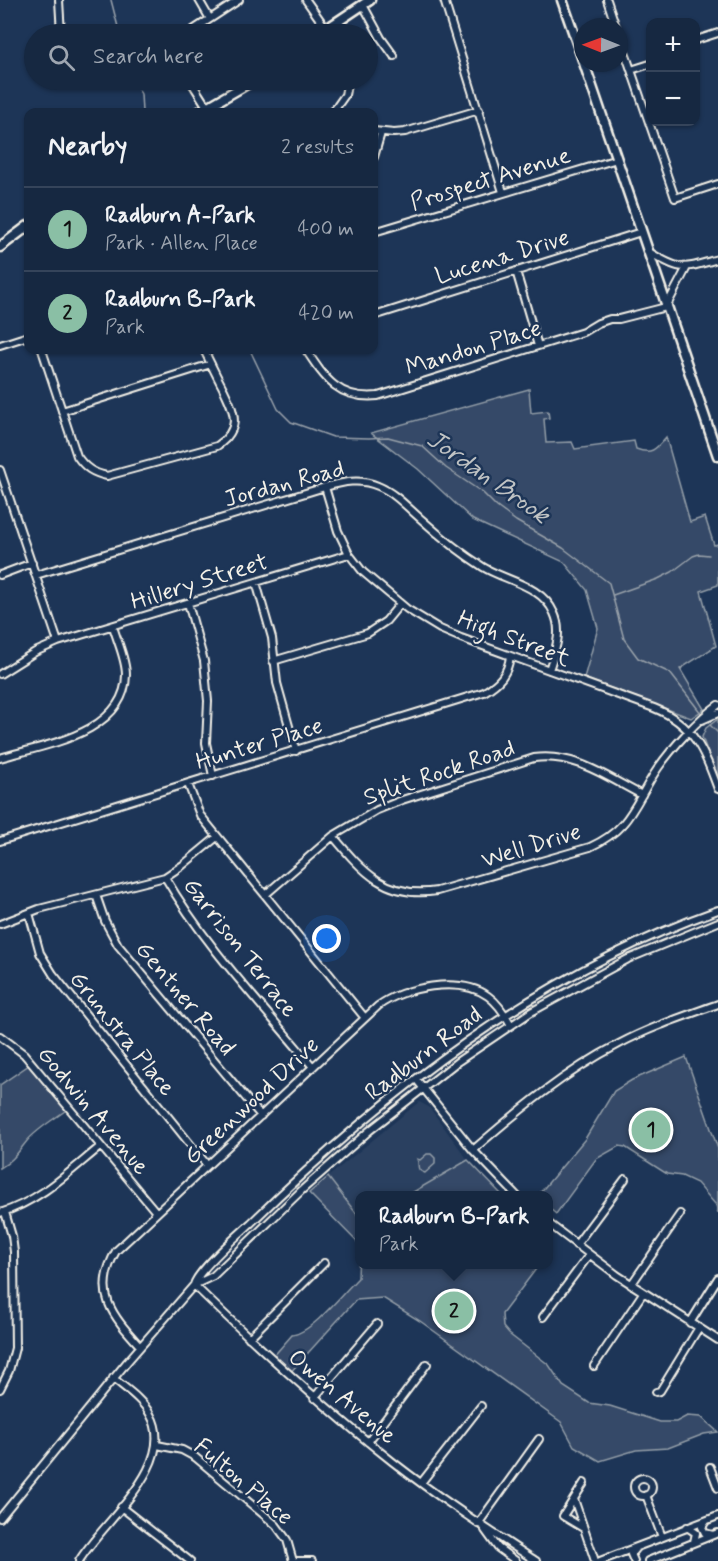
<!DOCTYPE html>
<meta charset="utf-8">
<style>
body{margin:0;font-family:Mynerve,sans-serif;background:#1f3048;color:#f1f3f6}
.controls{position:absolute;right:18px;top:18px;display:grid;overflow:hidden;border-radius:12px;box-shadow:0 2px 4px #0004}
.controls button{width:54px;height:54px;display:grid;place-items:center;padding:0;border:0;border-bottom:2px solid #35445a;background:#162841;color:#f1f3f6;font:30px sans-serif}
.compass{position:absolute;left:574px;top:18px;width:54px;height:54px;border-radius:50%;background:#162841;box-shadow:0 2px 4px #0004;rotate:271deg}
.you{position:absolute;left:327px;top:939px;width:21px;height:21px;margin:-15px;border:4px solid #fff;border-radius:50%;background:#1a73e8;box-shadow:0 0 0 9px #1a73e833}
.badge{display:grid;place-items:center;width:39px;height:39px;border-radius:50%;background:#8abfa5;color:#111;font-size:20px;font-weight:700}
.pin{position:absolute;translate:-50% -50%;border:3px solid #fff;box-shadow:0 2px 6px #0006}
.popup{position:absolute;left:355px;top:1191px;width:198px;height:78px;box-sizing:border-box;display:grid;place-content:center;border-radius:12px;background:#162841;filter:drop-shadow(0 2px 4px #0005);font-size:20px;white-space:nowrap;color:#9ea6b1}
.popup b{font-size:22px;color:#f1f3f6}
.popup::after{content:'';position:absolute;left:50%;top:100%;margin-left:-12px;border:12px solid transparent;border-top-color:#162841}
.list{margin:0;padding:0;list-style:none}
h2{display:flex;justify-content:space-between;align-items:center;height:78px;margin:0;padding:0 24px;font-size:26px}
h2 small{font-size:20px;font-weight:400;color:#9ea6b1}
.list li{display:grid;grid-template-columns:39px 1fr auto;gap:18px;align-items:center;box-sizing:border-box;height:84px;padding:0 24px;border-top:2px solid #35445a}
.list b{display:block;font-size:22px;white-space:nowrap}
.list p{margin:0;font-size:20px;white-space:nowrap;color:#9ea6b1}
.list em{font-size:20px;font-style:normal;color:#9ea6b1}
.icon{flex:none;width:33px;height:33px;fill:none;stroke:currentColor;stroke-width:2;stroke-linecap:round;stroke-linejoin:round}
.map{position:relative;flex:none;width:718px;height:1561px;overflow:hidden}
.search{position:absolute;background:#162841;box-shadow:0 2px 4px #0004;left:24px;top:24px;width:354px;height:66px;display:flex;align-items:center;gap:15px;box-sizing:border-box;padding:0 21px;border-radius:33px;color:#9ea6b1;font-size:22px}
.panel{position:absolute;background:#162841;box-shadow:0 2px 4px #0004;left:24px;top:108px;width:354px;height:246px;border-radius:12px}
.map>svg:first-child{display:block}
.built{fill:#2a4060}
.green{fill:#354a67;stroke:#949ea8;stroke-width:1.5}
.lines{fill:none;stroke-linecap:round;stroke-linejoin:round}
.stream{stroke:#9aa2ab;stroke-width:1.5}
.minor-casing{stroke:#f4f1e8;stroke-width:10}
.major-casing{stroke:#f4f1e8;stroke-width:13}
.minor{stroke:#1d3557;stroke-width:6}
.major{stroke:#1d3557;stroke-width:8}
.labels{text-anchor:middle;stroke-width:5;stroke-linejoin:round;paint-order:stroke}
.street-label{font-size:24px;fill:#f4f1e8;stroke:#1d3557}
.water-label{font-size:26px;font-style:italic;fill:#c0c3c4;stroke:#1d3557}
</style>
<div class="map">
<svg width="718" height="1561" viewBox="0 0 718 1561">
<rect width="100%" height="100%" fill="#1d3557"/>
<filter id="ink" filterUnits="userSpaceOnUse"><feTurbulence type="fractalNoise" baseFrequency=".0167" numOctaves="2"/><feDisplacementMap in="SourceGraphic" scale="12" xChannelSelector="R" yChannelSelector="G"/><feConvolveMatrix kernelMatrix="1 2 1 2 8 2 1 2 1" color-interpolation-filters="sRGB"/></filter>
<g filter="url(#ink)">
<!-- built -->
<path class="built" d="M419,1102L429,1107L468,1160L408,1195L360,1196L359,1217L328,1177Z"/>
<!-- green -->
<path class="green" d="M529,389L531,413L548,411L549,418L544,419L546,443L572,442L575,449L634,441L636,449C652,455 656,449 666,437L690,522L705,517L714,545L718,544V585L701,591L716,646L680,669L704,709L691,718L584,678L598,628L587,590L564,562L473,520L418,469L371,433Z
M718,719V780L702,737L706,728Z
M686,1057L718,1149V1213L716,1205L697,1183L682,1176L667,1174L625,1147L619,1146L596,1159L556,1214L549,1208L548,1196L539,1194L585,1139L614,1091L632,1080Z
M32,1063L69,1108C56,1118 38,1128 27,1141C18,1152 13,1161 0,1168V1085Z
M427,1154H431L435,1158V1164L425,1173C415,1170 420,1166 417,1159L420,1160Z
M468,1160L502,1195H408Z
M328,1177L359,1217V1244L309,1193Z
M359,1249L360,1264L539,1265L502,1314L503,1327L509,1334L549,1365L563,1386L589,1403L610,1406L660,1422H676L687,1416L701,1417L718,1432L704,1434L668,1448L636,1450L600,1461L574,1446L561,1422L420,1321L383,1298L356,1300L288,1375L271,1359L292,1335C312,1333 343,1293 358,1278Z"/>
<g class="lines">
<!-- stream -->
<path class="stream" d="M111,0L118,27L124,34
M133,80L141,94L142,112
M250,350L278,409L291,422L333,437L369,438L388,437L422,446L446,468L483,493L497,507L516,521L563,548L609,583L624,639L638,658L670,673L701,713
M613,595L658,579L672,572L693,556L699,554L709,555
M710,725L718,733"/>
<!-- minor casing -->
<g class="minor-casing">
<path id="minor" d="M59,0L61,34
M199,0L210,19
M306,0L330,34
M444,0L503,192
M607,0L616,27
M363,5L381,38L394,56
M187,34L239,0
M619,35L675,198L718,184
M696,40L718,33
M631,70L650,64
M190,80L207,107
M61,85L63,80
M333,112L345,95L348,80
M374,131L394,133L405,132L479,110
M374,157L381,133
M374,232L617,159
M649,252C682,272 682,269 718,259
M516,271L538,346
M374,316L641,232
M0,345L28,336
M42,350L77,456C85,468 93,473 107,476L217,446C243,428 234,411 223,388C216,375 210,362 204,350
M306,350C325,379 339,400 378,396L583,332L598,323L610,319H619L666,307L686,269
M62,411L211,364
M0,470L58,642
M325,487L338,531L349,554L363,572L407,609L440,629L461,638L654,708C694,724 704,751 718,789
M0,575L32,563
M36,575L325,487C343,482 360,478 378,486C395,493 408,508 421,519C441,537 461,553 483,567C506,581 542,585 554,613C563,632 555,651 549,670
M256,582L272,638L277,683L296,751
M188,603L204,661L208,701L206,743L213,776
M273,661L368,633L386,621L400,604
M0,674L35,652L58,642L349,554
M702,720L718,713
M0,758C43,745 125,734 126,675C126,659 117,641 113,626
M188,784L200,815L365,1018
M333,836C363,872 386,899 437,891L590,847C632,828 634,803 658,768C672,748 698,719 718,705
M0,841L484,692C499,683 508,674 510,656
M165,877C205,946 262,1005 313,1067
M96,895L105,921L118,945L261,1116
M265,895L333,836L377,810L402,800L534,758C574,752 608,778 642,795
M29,913L40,953L53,974L207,1165
M0,924L39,909L165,877L183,865L217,837
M0,1036L24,1054L156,1212
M416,1079L473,1150L517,1196
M473,1150C519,1110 565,1072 619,1044C651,1027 685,1016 718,1004
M0,1213C40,1201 69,1172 101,1146
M548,1223L617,1275L718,1340
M576,1245L625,1179
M194,1285C196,1272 239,1234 251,1223C386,1091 539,973 718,910
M194,1285C258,1347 323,1407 393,1462C439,1498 487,1529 536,1561
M631,1285L680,1214
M543,1317L589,1255
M690,1323L718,1278
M249,1338L324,1263
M140,1346C112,1315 92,1293 116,1251L378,1006C403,987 460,976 488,996C498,1003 505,1014 511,1025
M594,1366L643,1293
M0,1389L9,1371L15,1348L14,1252L12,1236L5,1212
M656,1392L660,1391L698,1329
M314,1398L377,1324
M368,1442L427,1364
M157,1445L182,1450L195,1457L276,1525L287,1540L293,1561
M710,1467L718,1488
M634 1487a9 9 0 1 1 18 0a9 9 0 1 1-18 0Z
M421,1483L481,1406
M646,1495L662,1537
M574,1499L595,1561
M121,1507L190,1561
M0,1518L127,1362L194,1285L213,1276L302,1190L369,1131L457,1062L531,1012L628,959L718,922
M706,1521L702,1527L705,1533L713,1535
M478,1524L539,1439
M687,1527L696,1533L694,1542
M583,1528L563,1516L584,1483
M485,1530L498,1548L516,1561
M79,1561C103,1521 179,1464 150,1414C142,1399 126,1389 113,1378
M297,1561H312
M600,1561L718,1516
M634,1561L631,1554L635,1549
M648,1561L718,1533"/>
</g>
<!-- major casing -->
<g class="major-casing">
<path id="major" d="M562,0L583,60
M319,34L370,0
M584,63L718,456
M199,112L254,80
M0,247L28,226"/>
</g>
<!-- minor -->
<use href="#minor" class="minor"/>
<!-- major -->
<use href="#major" class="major"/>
</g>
</g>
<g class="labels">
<!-- street labels -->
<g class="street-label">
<text transform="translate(490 178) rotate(-17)" y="8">Prospect Avenue</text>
<text transform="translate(502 256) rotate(-17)" y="8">Lucena Drive</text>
<text transform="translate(473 347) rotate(-17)" y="8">Mandon Place</text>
<text transform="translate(284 483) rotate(-15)" y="8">Jordan Road</text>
<text transform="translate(199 581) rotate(-17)" y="8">Hillery Street</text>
<text transform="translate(514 638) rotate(21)" y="8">High Street</text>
<text transform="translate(259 743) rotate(-17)" y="8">Hunter Place</text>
<text transform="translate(439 772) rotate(-19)" y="8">Split Rock Road</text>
<text transform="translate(531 845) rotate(-17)" y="8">Well Drive</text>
<text transform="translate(241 947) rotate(52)" y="8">Garrison Terrace</text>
<text transform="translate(186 998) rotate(50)" y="8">Gentner Road</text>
<text transform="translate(123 1033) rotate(51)" y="8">Grunstra Place</text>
<text transform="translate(423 1053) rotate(-37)" y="8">Radburn Road</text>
<text transform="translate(251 1100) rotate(-43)" y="8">Greenwood Drive</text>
<text transform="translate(94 1110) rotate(50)" y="8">Godwin Avenue</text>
<text transform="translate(343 1396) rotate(40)" y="8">Owen Avenue</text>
<text transform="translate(244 1481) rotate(40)" y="8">Fulton Place</text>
</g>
<!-- water labels -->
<g class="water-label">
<text transform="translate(489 476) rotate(35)" y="9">Jordan Brook</text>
</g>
</g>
</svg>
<div class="controls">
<button>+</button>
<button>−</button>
</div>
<svg class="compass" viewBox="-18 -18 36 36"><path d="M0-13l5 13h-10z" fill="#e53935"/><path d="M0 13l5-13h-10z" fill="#9ea6b1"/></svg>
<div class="you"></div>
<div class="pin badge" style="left:651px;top:1130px">1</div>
<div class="pin badge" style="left:454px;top:1311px">2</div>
<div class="popup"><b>Radburn B-Park</b>Park</div>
<div class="search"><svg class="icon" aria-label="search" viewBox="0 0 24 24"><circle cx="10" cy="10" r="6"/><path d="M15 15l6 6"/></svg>Search here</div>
<section class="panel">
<h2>Nearby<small>2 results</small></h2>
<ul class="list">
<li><span class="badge">1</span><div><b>Radburn A-Park</b><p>Park · Allen Place</p></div><em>400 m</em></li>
<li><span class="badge">2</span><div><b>Radburn B-Park</b><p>Park</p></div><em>420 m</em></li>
</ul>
</section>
</div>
